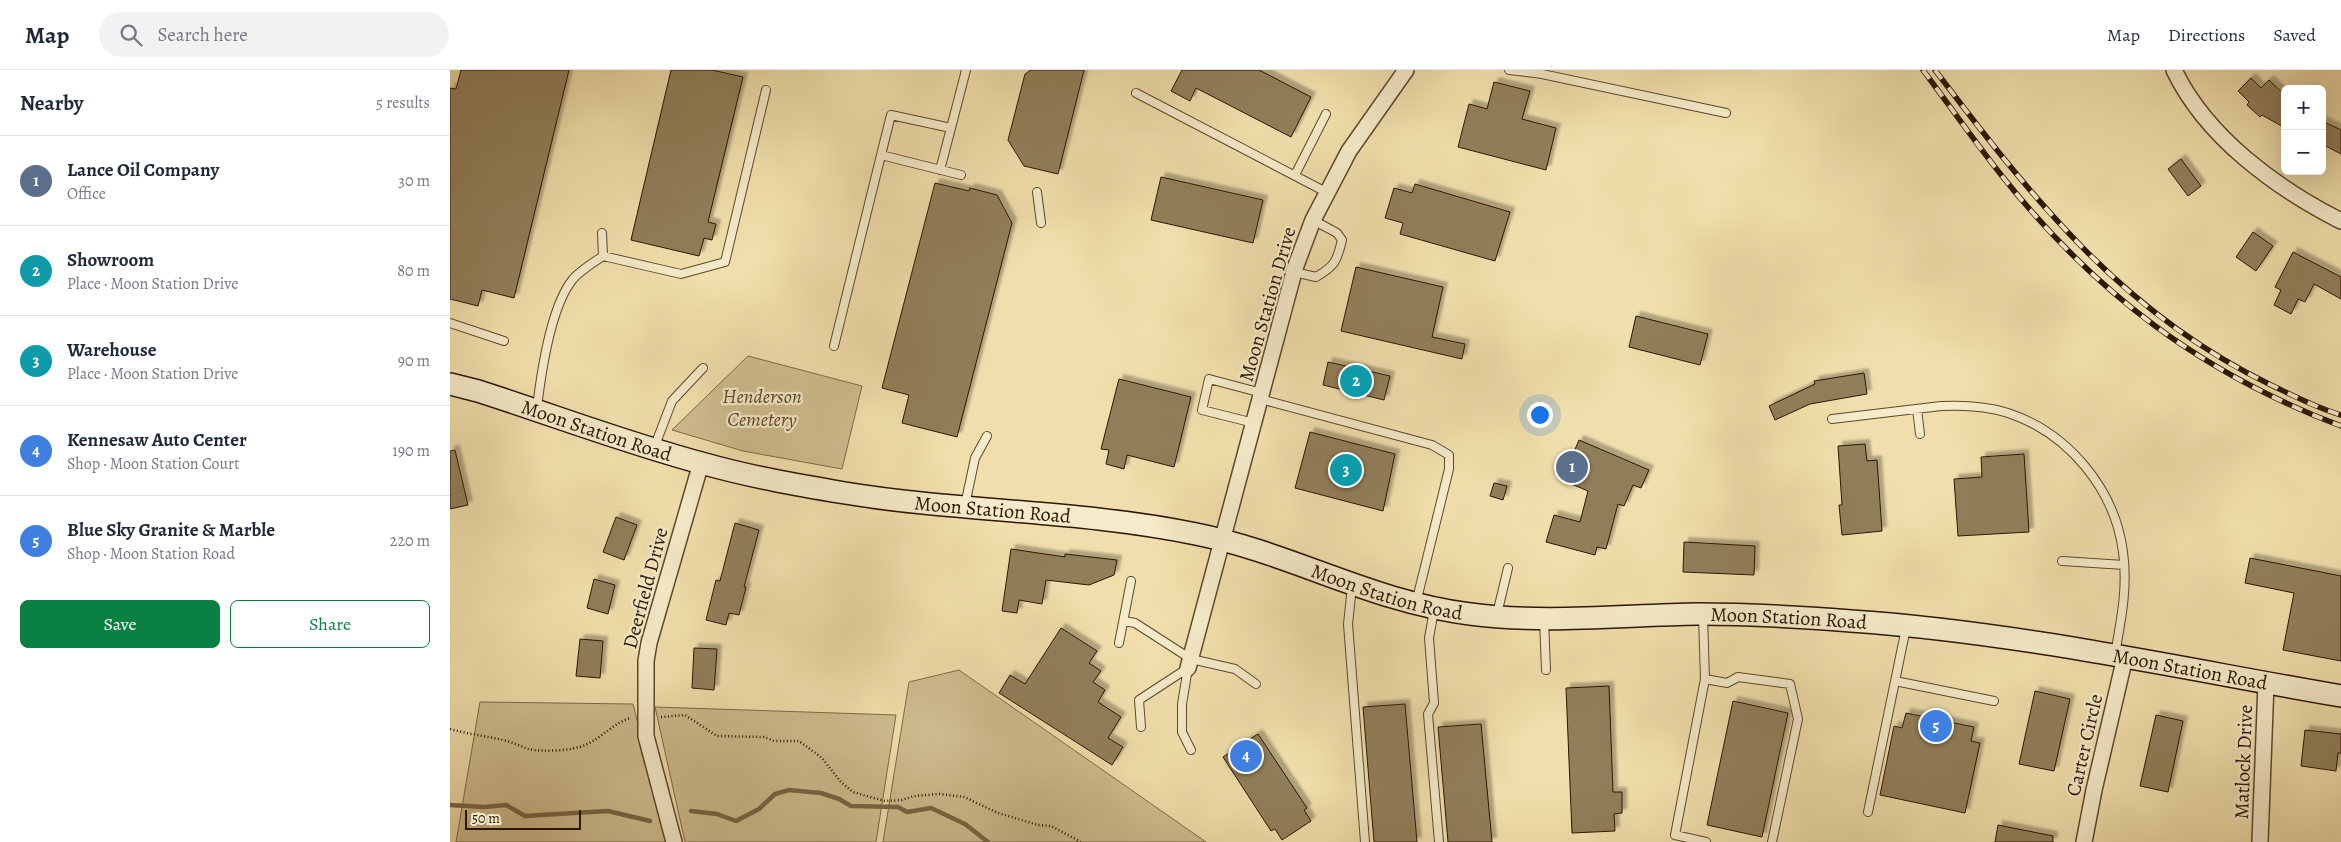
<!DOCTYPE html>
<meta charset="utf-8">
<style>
body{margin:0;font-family:Alegreya,serif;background:#f2f2f3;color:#1f2937}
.controls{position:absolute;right:15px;top:15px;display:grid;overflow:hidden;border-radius:8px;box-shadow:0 5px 20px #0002}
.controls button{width:45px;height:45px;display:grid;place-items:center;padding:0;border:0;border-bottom:1px solid #e0e1e3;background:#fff;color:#1f2937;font:25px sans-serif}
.scale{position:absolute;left:15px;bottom:12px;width:116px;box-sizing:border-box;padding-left:5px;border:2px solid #2b1602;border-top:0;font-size:14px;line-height:18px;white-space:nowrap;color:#2b1602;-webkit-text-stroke:4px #f5eac9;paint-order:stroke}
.you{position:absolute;left:1089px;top:344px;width:18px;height:18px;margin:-12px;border:4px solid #fff;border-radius:50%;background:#1a73e8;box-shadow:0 0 0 8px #1a73e833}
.badge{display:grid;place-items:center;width:32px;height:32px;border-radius:50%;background:#0b8043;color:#fff;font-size:16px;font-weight:700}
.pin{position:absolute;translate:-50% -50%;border:2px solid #fff;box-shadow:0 1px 5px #0006}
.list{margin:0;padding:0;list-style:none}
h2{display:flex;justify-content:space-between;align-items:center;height:65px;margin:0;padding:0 20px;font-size:21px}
h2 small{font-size:16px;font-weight:400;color:#747a83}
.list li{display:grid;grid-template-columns:32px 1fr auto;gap:15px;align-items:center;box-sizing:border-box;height:90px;padding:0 20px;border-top:1px solid #e0e1e3}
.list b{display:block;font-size:19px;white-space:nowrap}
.list p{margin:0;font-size:16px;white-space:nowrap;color:#747a83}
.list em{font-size:16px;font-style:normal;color:#747a83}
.actions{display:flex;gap:10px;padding:15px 20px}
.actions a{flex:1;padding:11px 0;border:1px solid #0b8043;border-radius:8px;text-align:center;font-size:18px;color:#0b8043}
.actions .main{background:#0b8043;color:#fff}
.icon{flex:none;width:28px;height:28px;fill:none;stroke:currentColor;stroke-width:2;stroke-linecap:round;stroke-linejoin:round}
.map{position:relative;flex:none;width:1891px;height:772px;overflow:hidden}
header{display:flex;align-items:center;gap:30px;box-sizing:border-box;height:70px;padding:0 25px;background:#fff;border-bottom:1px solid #e0e1e3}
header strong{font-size:24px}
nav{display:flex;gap:28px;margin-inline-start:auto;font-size:18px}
.search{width:350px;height:45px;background:#f2f2f3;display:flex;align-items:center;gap:12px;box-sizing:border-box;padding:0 18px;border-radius:28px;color:#747a83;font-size:19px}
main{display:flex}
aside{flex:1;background:#fff}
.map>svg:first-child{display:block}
.green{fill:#cfbd8f;stroke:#7d6a48}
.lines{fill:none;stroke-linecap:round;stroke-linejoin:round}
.stream{stroke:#796645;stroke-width:4.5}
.building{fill:#917f5a;stroke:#2b1602;filter:url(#shadow)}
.lane-casing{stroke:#5c482c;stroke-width:10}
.street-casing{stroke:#5c482c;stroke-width:18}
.secondary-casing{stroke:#2b1602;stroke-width:24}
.path{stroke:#2b1602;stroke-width:2.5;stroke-dasharray:1 2.5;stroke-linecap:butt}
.lane{stroke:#f5eac9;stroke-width:8}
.street{stroke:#f5eac9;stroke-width:15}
.secondary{stroke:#f5eac9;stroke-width:21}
.rail-casing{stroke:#2b1602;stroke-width:5.5}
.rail{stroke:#f5eac9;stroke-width:4;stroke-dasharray:11;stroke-linecap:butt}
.labels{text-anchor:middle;stroke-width:4.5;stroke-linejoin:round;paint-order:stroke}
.street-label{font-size:20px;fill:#2b1602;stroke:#f5eac9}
.park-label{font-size:20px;font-style:italic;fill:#5c482c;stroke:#f5eac9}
</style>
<header>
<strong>Map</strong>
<div class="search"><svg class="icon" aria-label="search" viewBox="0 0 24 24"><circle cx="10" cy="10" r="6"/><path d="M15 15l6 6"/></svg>Search here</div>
<nav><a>Map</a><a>Directions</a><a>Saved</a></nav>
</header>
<main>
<aside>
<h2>Nearby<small>5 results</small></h2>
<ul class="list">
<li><span class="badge" style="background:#5c6f8a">1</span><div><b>Lance Oil Company</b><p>Office</p></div><em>30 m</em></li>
<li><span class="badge" style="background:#0f9aa8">2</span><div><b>Showroom</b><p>Place · Moon Station Drive</p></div><em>80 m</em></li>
<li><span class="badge" style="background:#0f9aa8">3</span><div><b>Warehouse</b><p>Place · Moon Station Drive</p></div><em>90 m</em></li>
<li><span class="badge" style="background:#3f7fe0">4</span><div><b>Kennesaw Auto Center</b><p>Shop · Moon Station Court</p></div><em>190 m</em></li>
<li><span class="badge" style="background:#3f7fe0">5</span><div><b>Blue Sky Granite &amp; Marble</b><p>Shop · Moon Station Road</p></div><em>220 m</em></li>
</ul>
<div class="actions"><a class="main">Save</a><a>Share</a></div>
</aside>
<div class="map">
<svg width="1891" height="772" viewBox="0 0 1891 772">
<defs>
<filter id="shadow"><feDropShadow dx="4.5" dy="-4.5" stdDeviation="1" flood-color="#0004"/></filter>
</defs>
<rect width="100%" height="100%" fill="#f0dfac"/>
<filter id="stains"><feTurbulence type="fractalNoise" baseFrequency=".004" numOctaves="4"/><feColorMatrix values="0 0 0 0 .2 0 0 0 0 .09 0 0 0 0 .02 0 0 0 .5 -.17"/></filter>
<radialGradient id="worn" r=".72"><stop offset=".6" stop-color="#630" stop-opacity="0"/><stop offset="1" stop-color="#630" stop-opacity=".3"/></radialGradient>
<!-- green -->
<path class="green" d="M298,286L412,316L392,399L293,381L222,360Z
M509,600L756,772H433L459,612Z
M30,632L183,634L217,772H6Z
M205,637L446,645L426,772H235Z"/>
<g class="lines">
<!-- stream -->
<path class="stream" d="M0,735L34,737L56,735L75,746L158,741L200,751
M241,741L267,744L286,751L309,739L325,724L339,720L371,723L389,729L401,736L448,737L457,742L481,738L515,754L538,772"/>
</g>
<!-- building -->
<path class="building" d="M11,0H119L64,228L32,220L28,236L0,229V18L6,19Z
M221,0H262L293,7L258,152L266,154L262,170L254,168L249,186L181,170Z
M581,0H634L608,104L574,96L558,70L575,4Z
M732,0H809L861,27L841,67L746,18L740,31L721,21Z
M1801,8L1811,18L1819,10L1835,25V58L1812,45L1810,47L1797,35L1799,32L1788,21Z
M1044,12L1080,21L1072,49L1106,58L1096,100L1008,77L1019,34L1037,39Z
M1872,51L1891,60V84L1872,74Z
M1731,89L1751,116L1738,126L1718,99Z
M711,107L813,130L803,173L701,150Z
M485,113L519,121L520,118L547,125L562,153L507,367L452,353L459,325L432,318Z
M965,114L1060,142L1045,191L950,164L953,153L935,148L944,118L962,123Z
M1803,162L1823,176L1806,201L1786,187Z
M1843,182L1891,207V229L1864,214L1855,232L1848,229L1841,244L1824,235L1831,220L1825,217Z
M906,197L993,217L982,267L1015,274L1012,289L891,261Z
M1186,246L1258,264L1250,295L1179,277Z
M878,292L940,306L934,330L873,315Z
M1414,303L1417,324L1360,334L1325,350L1319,336L1365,314L1364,311Z
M669,309L741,327L724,397L677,385L674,399L656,394L659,380L651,379Z
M860,362L945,384L933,441L845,418Z
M1129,370L1199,400L1191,418L1183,415L1174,436L1168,434L1156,479L1147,477L1145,485L1096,472L1104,445L1130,452L1138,421L1112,410Z
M1415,374L1417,391L1427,390L1432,461L1392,465L1389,435H1392L1388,376Z
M5,380L18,435L0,439V381Z
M1574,384L1579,462L1508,466L1504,409L1532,407L1531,387Z
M1044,413L1057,416L1053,430L1040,426Z
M166,447L187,455L174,490L153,482Z
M285,453L309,460L294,517H296L289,545L279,543L276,555L256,550L266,510L270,511Z
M1234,472L1305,476L1304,505L1233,502Z
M561,479L615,487V484L667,490L664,505L639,515L596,510L592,534L569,530L567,543L552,541Z
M1800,488L1891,506V591L1833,580L1844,523L1795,513Z
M144,509L165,515L158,544L137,538Z
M611,558L647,581L639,593L651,601L643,612L655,620L648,632L671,647L658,668L673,677L662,695L549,623L560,605L575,614Z
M130,569L153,571L150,608L126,606Z
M244,578L267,579L264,620L242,618Z
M1159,616L1163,722H1172V743L1164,744L1165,761L1122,763L1116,618Z
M1585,621L1620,629L1604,701L1569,694Z
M1283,631L1338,643L1312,767L1257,755Z
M955,634L967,772H924L913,637Z
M1456,643L1524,657L1521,671L1530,673L1515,743L1430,725L1444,656L1452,658Z
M1706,645L1733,651L1718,722L1690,716Z
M1031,654L1042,772H998L988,657Z
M1855,660L1891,664V683H1888L1886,701L1851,696Z
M808,664L857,738L854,740L861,751L832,770L825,759L821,761L773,687Z
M1548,755L1603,766V772H1545Z"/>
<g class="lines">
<!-- lane casing -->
<g class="lane-casing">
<path id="lane" d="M1059,0L1092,4L1276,43
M686,23L876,122
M501,58L516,0
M431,85L441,45L501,58L490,100
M845,105L876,44
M587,122L591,153
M152,163L153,186
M844,202L866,207C885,196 887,191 892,170L887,163L863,150
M0,253L54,271
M384,276L431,85L511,105
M810,329L982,375L999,385V399L966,533
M87,338C91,304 101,236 123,209C131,200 143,193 153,186L231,204L275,192L316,20
M1467,339L1470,364
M1382,349L1491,336C1513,335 1537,336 1558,343C1619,363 1665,420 1673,482C1678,517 1671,550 1665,584
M804,353L752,340L759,309L812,323
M204,378L222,331L253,298
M515,435L525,388L537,366
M1612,491L1674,495
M902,516L898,554L915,772
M984,540L979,568L984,633L978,644L989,772
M1047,544L1058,498
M1253,546L1255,609L1225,765L1256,772
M1094,549L1096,600
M674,551L685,553L741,589L785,599L806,614
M669,573L681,511
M738,598L732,634V662L741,680
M1255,609L1277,613L1288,607L1340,614L1348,649L1322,772
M1445,611L1544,631
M691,657L689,630L738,598
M1418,742L1456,558"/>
</g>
<!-- street casing -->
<g class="street-casing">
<path id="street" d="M1724,0C1756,67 1826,118 1891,151
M738,598L845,198L863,150L899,81L956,0
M224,772L196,666V591L199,573L251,393
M1634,772L1644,720L1675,587
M1810,772L1816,613"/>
</g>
<!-- secondary casing -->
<g class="secondary-casing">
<g id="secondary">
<path id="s1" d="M0,314L28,321C103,345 179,374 255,394C301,407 348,415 395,423C511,442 630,440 746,464C841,483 922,532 1020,544C1094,554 1174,545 1248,544C1299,544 1350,547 1401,551C1566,562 1728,598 1891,626"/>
</g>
</g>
<!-- path -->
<path class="path" d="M211,647L235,645L267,666L314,667L324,671H349L372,688L391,712L403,722L420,727L435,731L452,730L464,726L490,724L514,727L548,743L588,755L601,756L631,772
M0,659C18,664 35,666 53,670C62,672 70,676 78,679C91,682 123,681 135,675C152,668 166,651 181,648"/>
<!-- lane -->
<use href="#lane" class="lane"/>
<!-- street -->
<use href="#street" class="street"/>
<!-- secondary -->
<use href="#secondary" class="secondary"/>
<!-- rail casing -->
<g class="rail-casing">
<path id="rail" d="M1473,0C1499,35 1525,72 1552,106C1645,223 1751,303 1891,356
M1485,0C1583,129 1672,243 1821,315C1844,326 1867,338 1891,345"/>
</g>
<!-- rail -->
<use href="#rail" class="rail"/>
</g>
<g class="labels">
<!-- street labels -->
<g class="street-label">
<text transform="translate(817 234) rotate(-74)" y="7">Moon Station Drive</text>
<text dy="7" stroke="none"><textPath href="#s1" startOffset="154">Moon Station Road</textPath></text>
<text dy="7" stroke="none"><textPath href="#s1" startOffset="559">Moon Station Road</textPath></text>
<text transform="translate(195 518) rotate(-75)" y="7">Deerfield Drive</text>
<text dy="7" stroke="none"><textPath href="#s1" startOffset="964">Moon Station Road</textPath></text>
<text dy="7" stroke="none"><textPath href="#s1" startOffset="1369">Moon Station Road</textPath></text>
<text dy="7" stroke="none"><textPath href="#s1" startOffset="1774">Moon Station Road</textPath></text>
<text transform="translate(1634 675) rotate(-77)" y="7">Carter Circle</text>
<text transform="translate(1793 692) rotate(-88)" y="7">Matlock Drive</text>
</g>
<!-- park labels -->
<g class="park-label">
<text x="312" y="333">Henderson<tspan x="312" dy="23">Cemetery</tspan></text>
</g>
</g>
<rect width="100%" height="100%" filter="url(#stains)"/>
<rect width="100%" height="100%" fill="url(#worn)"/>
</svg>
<div class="controls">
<button>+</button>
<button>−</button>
</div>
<div class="scale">50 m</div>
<div class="you"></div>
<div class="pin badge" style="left:1122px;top:397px;background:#5c6f8a">1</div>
<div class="pin badge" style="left:906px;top:311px;background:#0f9aa8">2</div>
<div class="pin badge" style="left:896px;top:400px;background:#0f9aa8">3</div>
<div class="pin badge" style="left:796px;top:686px;background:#3f7fe0">4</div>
<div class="pin badge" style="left:1486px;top:656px;background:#3f7fe0">5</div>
</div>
</main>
